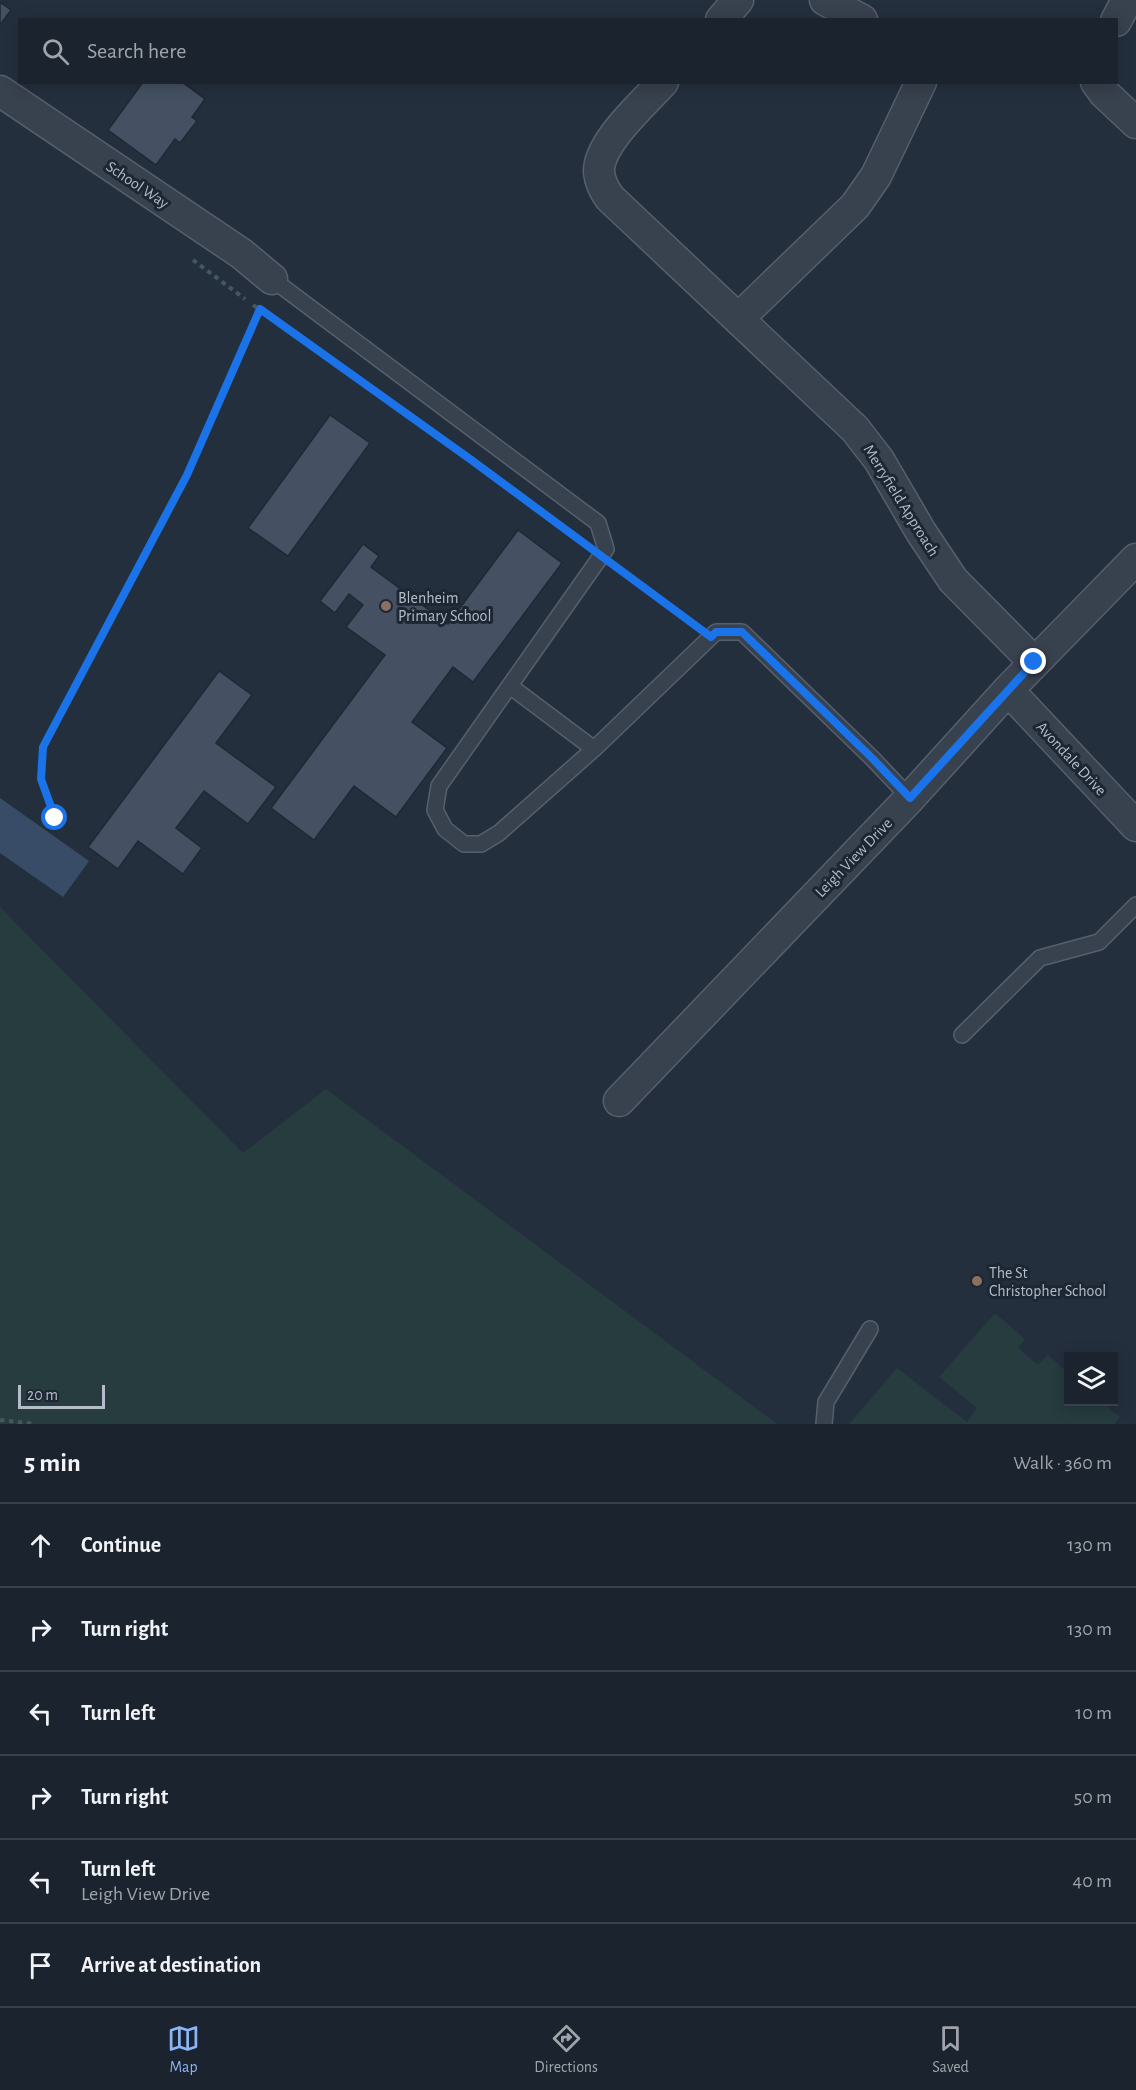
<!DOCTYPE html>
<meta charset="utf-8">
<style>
body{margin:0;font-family:"Alegreya Sans",sans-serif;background:#242b36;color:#f1f3f6}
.controls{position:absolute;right:18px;bottom:18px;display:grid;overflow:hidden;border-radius:0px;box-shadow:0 3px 15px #0003}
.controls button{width:54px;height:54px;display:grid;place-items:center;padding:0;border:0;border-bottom:2px solid #39404a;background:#1b232e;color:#f1f3f6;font:30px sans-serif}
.scale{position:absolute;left:18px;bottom:15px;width:87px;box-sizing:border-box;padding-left:6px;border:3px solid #b4bcc9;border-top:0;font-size:16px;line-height:21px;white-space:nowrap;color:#b4bcc9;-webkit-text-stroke:4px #1d2633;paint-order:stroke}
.stop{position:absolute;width:18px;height:18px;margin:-14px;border:4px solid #1a73e8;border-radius:50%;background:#fff}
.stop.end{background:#1a73e8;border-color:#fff;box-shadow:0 2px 6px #0008}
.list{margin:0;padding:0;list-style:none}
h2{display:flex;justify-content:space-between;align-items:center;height:78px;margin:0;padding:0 24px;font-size:26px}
h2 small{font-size:20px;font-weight:400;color:#a0a4aa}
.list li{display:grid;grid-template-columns:39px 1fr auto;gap:18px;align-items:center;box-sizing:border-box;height:84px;padding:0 24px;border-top:2px solid #39404a}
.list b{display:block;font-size:22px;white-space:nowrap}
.list p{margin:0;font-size:20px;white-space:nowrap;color:#a0a4aa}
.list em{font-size:20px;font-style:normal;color:#a0a4aa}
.icon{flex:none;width:33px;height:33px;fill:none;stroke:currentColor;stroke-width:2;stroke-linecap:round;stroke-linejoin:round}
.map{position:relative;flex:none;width:1136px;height:1424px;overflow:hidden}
.search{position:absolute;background:#1b232e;box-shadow:0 3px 15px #0003;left:18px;right:18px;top:18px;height:66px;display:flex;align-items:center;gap:15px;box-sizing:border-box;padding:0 21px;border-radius:0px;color:#a0a4aa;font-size:22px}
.sheet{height:582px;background:#1b232e}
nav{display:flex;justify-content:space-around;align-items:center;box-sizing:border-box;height:84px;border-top:2px solid #39404a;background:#1b232e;font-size:16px;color:#a0a4aa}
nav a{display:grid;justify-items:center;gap:3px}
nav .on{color:#8ab4f8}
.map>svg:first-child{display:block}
.green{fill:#263c3f}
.water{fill:#394c67}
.building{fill:#455162;stroke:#1f2835;stroke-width:1.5}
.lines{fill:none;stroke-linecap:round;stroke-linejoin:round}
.service-casing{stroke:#565f6c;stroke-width:18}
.minor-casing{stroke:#565f6c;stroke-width:33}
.path{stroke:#44595c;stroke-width:4;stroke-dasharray:4.5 4.5;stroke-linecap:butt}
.service{stroke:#38414e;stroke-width:15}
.minor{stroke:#38414e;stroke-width:30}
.route{stroke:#1a73e8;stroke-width:8}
.education-dot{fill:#8d6e63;stroke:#1d2633;stroke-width:2}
.labels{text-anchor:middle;stroke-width:6;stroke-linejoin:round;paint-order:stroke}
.street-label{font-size:16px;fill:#b4bcc9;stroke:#1d2633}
.poi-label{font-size:16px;fill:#b4bcc9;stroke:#1d2633;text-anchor:start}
</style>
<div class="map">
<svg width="1136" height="1424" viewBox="0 0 1136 1424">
<rect width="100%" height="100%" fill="#242f3e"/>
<!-- green -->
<path class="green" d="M0,907L243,1153L326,1089L777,1424H0Z
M995,1313L1025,1339L1018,1348L1038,1365L1048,1355L1068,1373V1402H1102L1120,1417L1115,1424H849L897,1368L967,1422L977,1408L939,1377Z"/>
<!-- water -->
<path class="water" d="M0,798L89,861L63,897L0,853Z"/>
<!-- building -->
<path class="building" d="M0,2L11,10L0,25Z
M143,82H182L205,99L192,117L197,121L180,143L175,139L156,165L108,130Z
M330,415L370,443L288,556L248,528Z
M518,530L562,563L473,682L453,667L412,722L447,748L396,817L354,786L314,840L271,808L385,655L346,627L363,605L349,594L335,613L320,601L363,544L379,556L371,567L448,624Z
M219,671L252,695L216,743L276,787L248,824L204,791L176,828L202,848L183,874L138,841L118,869L88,847Z"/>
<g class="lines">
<!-- service casing -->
<g class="service-casing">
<path id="service" d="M272,279L598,523L606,549L439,786L435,810L445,829L464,844H481L499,833L594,749L716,632H742L873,759L910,798
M510,686L594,749
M962,1035L1040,958L1099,942L1136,905
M824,1424L826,1402L870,1329"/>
</g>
<!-- minor casing -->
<g class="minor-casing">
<path id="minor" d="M825,0L862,20
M721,20L738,0
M1116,21L1127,0
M663,82C644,103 598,143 599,172C600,182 604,190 610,198L855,429L879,460L921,532L953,580L1034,662
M1096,82L1104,93L1136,123
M0,91L242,254L272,279
M739,318L855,206L876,176L921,82
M1008,690L1136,826
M619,1101L910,798L1008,690L1136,559"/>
</g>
<!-- path -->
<path class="path" d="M193,260L245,299
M253,305L537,509
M618,568L694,624
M55,817L41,779L43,747L187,475L260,308
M0,1420L35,1424"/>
<!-- service -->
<use href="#service" class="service"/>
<!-- minor -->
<use href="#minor" class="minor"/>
</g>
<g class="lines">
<!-- route -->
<path class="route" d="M55,818L41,779L43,747L187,475L260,309L470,459L711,637L716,632H742L873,759L910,798L1034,662"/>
</g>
<!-- markers -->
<g class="education-dot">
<circle cx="386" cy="606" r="6"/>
<circle cx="977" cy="1281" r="6"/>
</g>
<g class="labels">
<!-- street labels -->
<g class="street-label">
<text transform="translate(138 184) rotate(34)" y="6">School Way</text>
<text transform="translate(902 500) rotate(58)" y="6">Merryfield Approach</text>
<text transform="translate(1072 758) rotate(47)" y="6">Avondale Drive</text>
<text transform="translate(853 857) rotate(-46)" y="6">Leigh View Drive</text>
</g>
<!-- poi labels -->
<g class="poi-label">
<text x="398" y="603">Blenheim<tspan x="398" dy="18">Primary School</tspan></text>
<text x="989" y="1278">The St<tspan x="989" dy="18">Christopher School</tspan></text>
</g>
</g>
</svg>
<div class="controls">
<button><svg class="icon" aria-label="layers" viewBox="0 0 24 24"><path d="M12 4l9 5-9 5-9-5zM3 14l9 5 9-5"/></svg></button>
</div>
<div class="scale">20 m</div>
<div class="stop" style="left:55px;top:818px"></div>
<div class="stop end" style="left:1034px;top:662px"></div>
<div class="search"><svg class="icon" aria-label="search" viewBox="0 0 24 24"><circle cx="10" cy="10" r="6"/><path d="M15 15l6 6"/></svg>Search here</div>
</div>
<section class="sheet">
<h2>5 min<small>Walk · 360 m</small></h2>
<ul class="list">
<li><svg class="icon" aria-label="ahead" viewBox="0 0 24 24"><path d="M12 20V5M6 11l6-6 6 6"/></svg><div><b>Continue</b></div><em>130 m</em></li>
<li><svg class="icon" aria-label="right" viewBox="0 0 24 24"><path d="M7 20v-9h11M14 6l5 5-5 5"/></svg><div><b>Turn right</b></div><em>130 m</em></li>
<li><svg class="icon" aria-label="left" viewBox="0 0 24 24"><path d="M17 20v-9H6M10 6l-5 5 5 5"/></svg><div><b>Turn left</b></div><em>10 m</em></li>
<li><svg class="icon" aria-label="right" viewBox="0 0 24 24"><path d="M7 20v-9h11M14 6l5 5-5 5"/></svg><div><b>Turn right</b></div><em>50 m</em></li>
<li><svg class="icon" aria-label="left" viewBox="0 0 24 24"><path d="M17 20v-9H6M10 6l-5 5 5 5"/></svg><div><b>Turn left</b><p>Leigh View Drive</p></div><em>40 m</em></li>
<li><svg class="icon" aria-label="arrive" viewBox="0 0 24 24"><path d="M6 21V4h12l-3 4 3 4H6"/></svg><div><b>Arrive at destination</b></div></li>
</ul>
</section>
<nav>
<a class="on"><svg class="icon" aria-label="map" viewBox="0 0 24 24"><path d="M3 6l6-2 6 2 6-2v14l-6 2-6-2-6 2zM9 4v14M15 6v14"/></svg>Map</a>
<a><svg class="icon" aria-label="directions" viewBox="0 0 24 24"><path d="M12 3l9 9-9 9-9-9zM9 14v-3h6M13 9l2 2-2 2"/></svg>Directions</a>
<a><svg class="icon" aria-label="saved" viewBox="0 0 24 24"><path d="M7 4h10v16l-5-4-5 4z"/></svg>Saved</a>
</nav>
